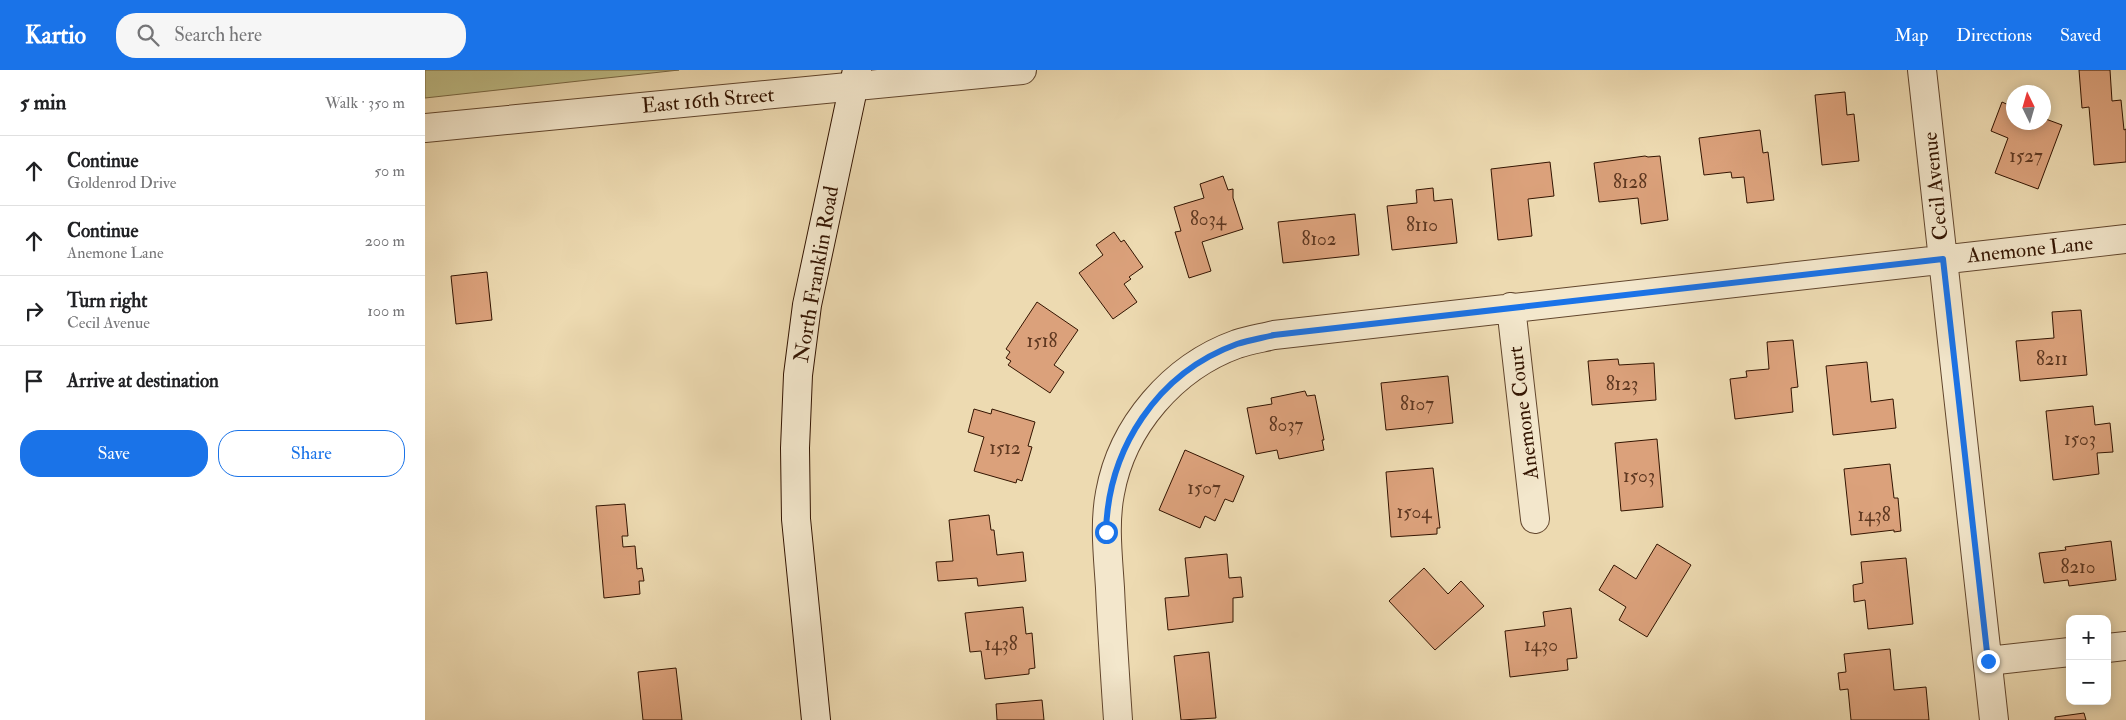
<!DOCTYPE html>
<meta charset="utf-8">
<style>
body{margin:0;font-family:"IM FELL Double Pica",serif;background:#f6f6f6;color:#202124}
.controls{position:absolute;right:15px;bottom:15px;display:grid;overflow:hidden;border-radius:10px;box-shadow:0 2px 12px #0003}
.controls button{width:45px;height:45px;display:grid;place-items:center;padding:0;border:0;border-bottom:1px solid #e0e0e0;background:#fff;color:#202124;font:25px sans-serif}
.compass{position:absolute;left:1581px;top:15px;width:45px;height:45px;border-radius:50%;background:#fff;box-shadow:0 2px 12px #0003;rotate:355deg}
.stop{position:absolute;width:15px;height:15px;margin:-11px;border:4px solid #1a73e8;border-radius:50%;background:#fff}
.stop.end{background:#1a73e8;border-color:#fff;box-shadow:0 1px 5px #0008}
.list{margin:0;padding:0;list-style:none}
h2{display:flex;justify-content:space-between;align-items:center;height:65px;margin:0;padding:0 20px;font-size:21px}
h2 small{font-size:16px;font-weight:400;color:#757577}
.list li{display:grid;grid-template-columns:32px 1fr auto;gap:15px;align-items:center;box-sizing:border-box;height:70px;padding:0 20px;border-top:1px solid #e0e0e0}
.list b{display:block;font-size:19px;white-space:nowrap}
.list p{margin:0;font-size:16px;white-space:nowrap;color:#757577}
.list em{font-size:16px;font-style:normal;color:#757577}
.actions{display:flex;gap:10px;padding:15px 20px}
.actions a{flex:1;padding:11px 0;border:1px solid #1a73e8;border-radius:20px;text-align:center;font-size:18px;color:#1a73e8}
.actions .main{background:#1a73e8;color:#fff}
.icon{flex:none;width:28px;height:28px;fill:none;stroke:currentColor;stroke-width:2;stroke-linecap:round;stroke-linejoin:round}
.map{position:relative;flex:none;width:1701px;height:650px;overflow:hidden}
header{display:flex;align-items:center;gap:30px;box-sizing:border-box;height:70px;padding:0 25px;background:#1a73e8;color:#fff}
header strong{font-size:24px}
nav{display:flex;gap:28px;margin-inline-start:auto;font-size:18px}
.search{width:350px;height:45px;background:#f6f6f6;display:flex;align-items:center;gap:12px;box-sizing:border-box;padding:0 18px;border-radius:20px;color:#757577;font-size:19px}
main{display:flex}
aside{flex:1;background:#fff}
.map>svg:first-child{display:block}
.green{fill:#bfbd87;stroke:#796844}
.building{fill:#dba17b;stroke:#331401}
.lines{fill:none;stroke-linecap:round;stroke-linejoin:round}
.minor-casing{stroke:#62462d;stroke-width:30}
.tertiary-casing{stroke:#62462d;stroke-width:30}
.secondary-casing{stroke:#331401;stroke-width:30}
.minor{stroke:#f3e7cc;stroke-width:28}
.tertiary{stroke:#f3e7cc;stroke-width:28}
.secondary{stroke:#f3e7cc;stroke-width:28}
.route{stroke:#1a73e8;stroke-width:6}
.labels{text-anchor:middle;stroke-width:4.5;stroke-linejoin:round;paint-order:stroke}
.number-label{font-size:19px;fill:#5d3720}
.street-label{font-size:21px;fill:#331401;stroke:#f3e7cc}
</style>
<header>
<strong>Kartio</strong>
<div class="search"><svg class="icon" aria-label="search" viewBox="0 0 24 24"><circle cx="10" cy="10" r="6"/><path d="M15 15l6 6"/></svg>Search here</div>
<nav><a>Map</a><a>Directions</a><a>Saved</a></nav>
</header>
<main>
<aside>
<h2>5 min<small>Walk · 350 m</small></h2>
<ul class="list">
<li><svg class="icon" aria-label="ahead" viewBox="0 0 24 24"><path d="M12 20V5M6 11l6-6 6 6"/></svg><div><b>Continue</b><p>Goldenrod Drive</p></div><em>50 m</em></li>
<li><svg class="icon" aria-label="ahead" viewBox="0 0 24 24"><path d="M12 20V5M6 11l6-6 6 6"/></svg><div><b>Continue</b><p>Anemone Lane</p></div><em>200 m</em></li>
<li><svg class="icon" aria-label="right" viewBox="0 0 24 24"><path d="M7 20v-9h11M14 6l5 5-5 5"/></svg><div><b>Turn right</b><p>Cecil Avenue</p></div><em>100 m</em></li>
<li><svg class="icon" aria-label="arrive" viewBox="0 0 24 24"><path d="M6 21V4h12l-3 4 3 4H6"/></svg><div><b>Arrive at destination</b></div></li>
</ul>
<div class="actions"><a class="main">Save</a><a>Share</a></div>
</aside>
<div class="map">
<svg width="1701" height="650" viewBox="0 0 1701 650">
<rect width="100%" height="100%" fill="#eddab1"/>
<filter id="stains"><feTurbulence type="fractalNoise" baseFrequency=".004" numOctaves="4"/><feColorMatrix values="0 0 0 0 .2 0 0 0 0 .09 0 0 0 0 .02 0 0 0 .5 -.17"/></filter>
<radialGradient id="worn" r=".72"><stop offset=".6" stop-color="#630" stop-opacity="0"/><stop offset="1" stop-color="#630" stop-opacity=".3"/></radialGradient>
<!-- green -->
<path class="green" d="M0,0H254L0,28Z"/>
<!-- building -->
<path class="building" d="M1654,0H1685L1687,31L1696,30L1699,60L1701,59V92L1669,95L1664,37L1657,38Z
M1420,22L1422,45L1429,44L1434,91L1397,95L1390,25Z
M1577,32L1588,37V52H1618V48L1637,55L1613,119L1570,103L1583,68L1566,61Z
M1335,60L1338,83L1343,82L1349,130L1322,133L1319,107L1307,108L1306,102L1279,105L1274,68Z
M1220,86L1223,87L1235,86L1243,150L1216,154L1213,128L1174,132L1169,93Z
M1125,92L1129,126L1103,129L1107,166L1073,170L1066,99Z
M798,106L803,120L808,119V128L818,159L777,172L786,201L764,208L750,162L756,161L749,137L779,128L775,114Z
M1008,118L1009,131L1027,129L1032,173L967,180L962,136L992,133L991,120Z
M930,144L934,185L858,193L853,152Z
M689,162L696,172L699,170L718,197L704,207L706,209L699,214L712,232L688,249L654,203L678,185L671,175Z
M62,202L67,250L31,254L26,206Z
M612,232L653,260L629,295L639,302L625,323L583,295L586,291L581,288L585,282L581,279Z
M1656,240L1662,305L1595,311L1591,271L1629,268L1627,242Z
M1368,270L1373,317L1366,318L1368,342L1310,349L1305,309L1322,307L1321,301L1344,299L1342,272Z
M1193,289L1194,295L1229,293L1231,330L1167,335L1163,291Z
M1442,292L1446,332L1468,329L1471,358L1408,365L1401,296Z
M1023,306L1028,353L961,360L956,313Z
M880,321L882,326L890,325L899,370H897L899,380L854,389L852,380L831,384L822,338L847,334L846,328Z
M1668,336L1670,355L1685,353L1688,382L1672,383L1674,404L1628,410L1621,341Z
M549,339L566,344L567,339L610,352L603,376L607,377L597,411L592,409L591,413L549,401L559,367L543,362Z
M1232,369L1238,437L1196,441L1190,373Z
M760,380L819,406L808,432L800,429L790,451L780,446L775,458L734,440Z
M1465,394L1469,428H1473L1476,461L1469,462V460L1426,465L1419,399Z
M1008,398L1015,458H1012V464L966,467L961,402Z
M200,434L203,466H197L198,477L210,476L212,499L217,498L219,511H214L215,524L179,528L171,436Z
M564,445L566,460H569L572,485L598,482L601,511L553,516L552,508L513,511L511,492L528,491L524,450Z
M1686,471L1691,510L1644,516L1643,510L1619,513L1614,483L1641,480L1640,477Z
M1232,474L1266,495L1222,567L1194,550L1201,537L1174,520L1189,495L1211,509Z
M802,484L804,508L816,507L818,527L808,528V552L743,560L740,528L764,526L760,488Z
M1481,488L1488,554L1443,559L1440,530L1429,532L1428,515L1438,513L1436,492Z
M999,498L1023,524L1036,511L1059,536L1010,580L964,531Z
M598,537L601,564L607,563L610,598L604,599V604L560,609L556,581L545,582L540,543Z
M1146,538L1152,588L1142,589L1143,600L1085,607L1080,561L1120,556L1118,542Z
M1465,579L1469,620L1501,617L1504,650H1426L1423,619L1415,620L1413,603L1421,602L1419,584Z
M784,582L791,648L756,650L749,586Z
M251,598L257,650H218L213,602Z
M617,630L619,650H572L571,634Z
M1659,643L1661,650H1630V647Z"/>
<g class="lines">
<!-- minor casing -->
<g class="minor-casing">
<path id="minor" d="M1497,0L1569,650
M1086,237L1110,449
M1682,578L1701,576
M1563,591L1645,582
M693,650C690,606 687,562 685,518C683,486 679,454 685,423C697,356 748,297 812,274C824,270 837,268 849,265L1701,169"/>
</g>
<!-- tertiary casing -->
<g class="tertiary-casing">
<path id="tertiary" d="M0,58L597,0"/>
</g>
<!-- secondary casing -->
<g class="secondary-casing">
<path id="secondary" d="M391,650L371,449L370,378L373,305L382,235L432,0"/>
</g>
<!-- minor -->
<use href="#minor" class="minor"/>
<!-- tertiary -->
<use href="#tertiary" class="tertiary"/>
<!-- secondary -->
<use href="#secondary" class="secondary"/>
</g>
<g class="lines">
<!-- route -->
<path class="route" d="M681,462C683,379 732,303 812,274C824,270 837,268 849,265L1518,189L1563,591"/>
</g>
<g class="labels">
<!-- number labels -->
<g class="number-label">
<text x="1601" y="92">1527</text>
<text x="1205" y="118">8128</text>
<text x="783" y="155">8034</text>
<text x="997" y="161">8110</text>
<text x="894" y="175">8102</text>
<text x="617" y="277">1518</text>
<text x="1627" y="295">8211</text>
<text x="1197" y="320">8123</text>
<text x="992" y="340">8107</text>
<text x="861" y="361">8037</text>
<text x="1655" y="375">1503</text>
<text x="580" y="384">1512</text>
<text x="1214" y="412">1503</text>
<text x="779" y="424">1507</text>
<text x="989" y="448">1504</text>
<text x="1449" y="451">1438</text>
<text x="1653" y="503">8210</text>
<text x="576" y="580">1438</text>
<text x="1116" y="581">1430</text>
</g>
<!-- street labels -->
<g class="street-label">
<text transform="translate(283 30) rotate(-5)" y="7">East 16th Street</text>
<text transform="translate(1510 116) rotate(-96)" y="7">Cecil Avenue</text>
<text transform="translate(1605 179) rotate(-6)" y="7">Anemone Lane</text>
<text transform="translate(391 204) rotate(-80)" y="7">North Franklin Road</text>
<text transform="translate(1098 343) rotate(-97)" y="7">Anemone Court</text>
</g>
</g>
<rect width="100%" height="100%" filter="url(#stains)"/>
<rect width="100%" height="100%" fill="url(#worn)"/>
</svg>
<div class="controls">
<button>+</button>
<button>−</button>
</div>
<svg class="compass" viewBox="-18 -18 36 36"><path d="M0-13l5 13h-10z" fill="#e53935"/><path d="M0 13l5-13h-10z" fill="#757577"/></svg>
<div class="stop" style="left:681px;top:462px"></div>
<div class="stop end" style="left:1563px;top:591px"></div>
</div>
</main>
